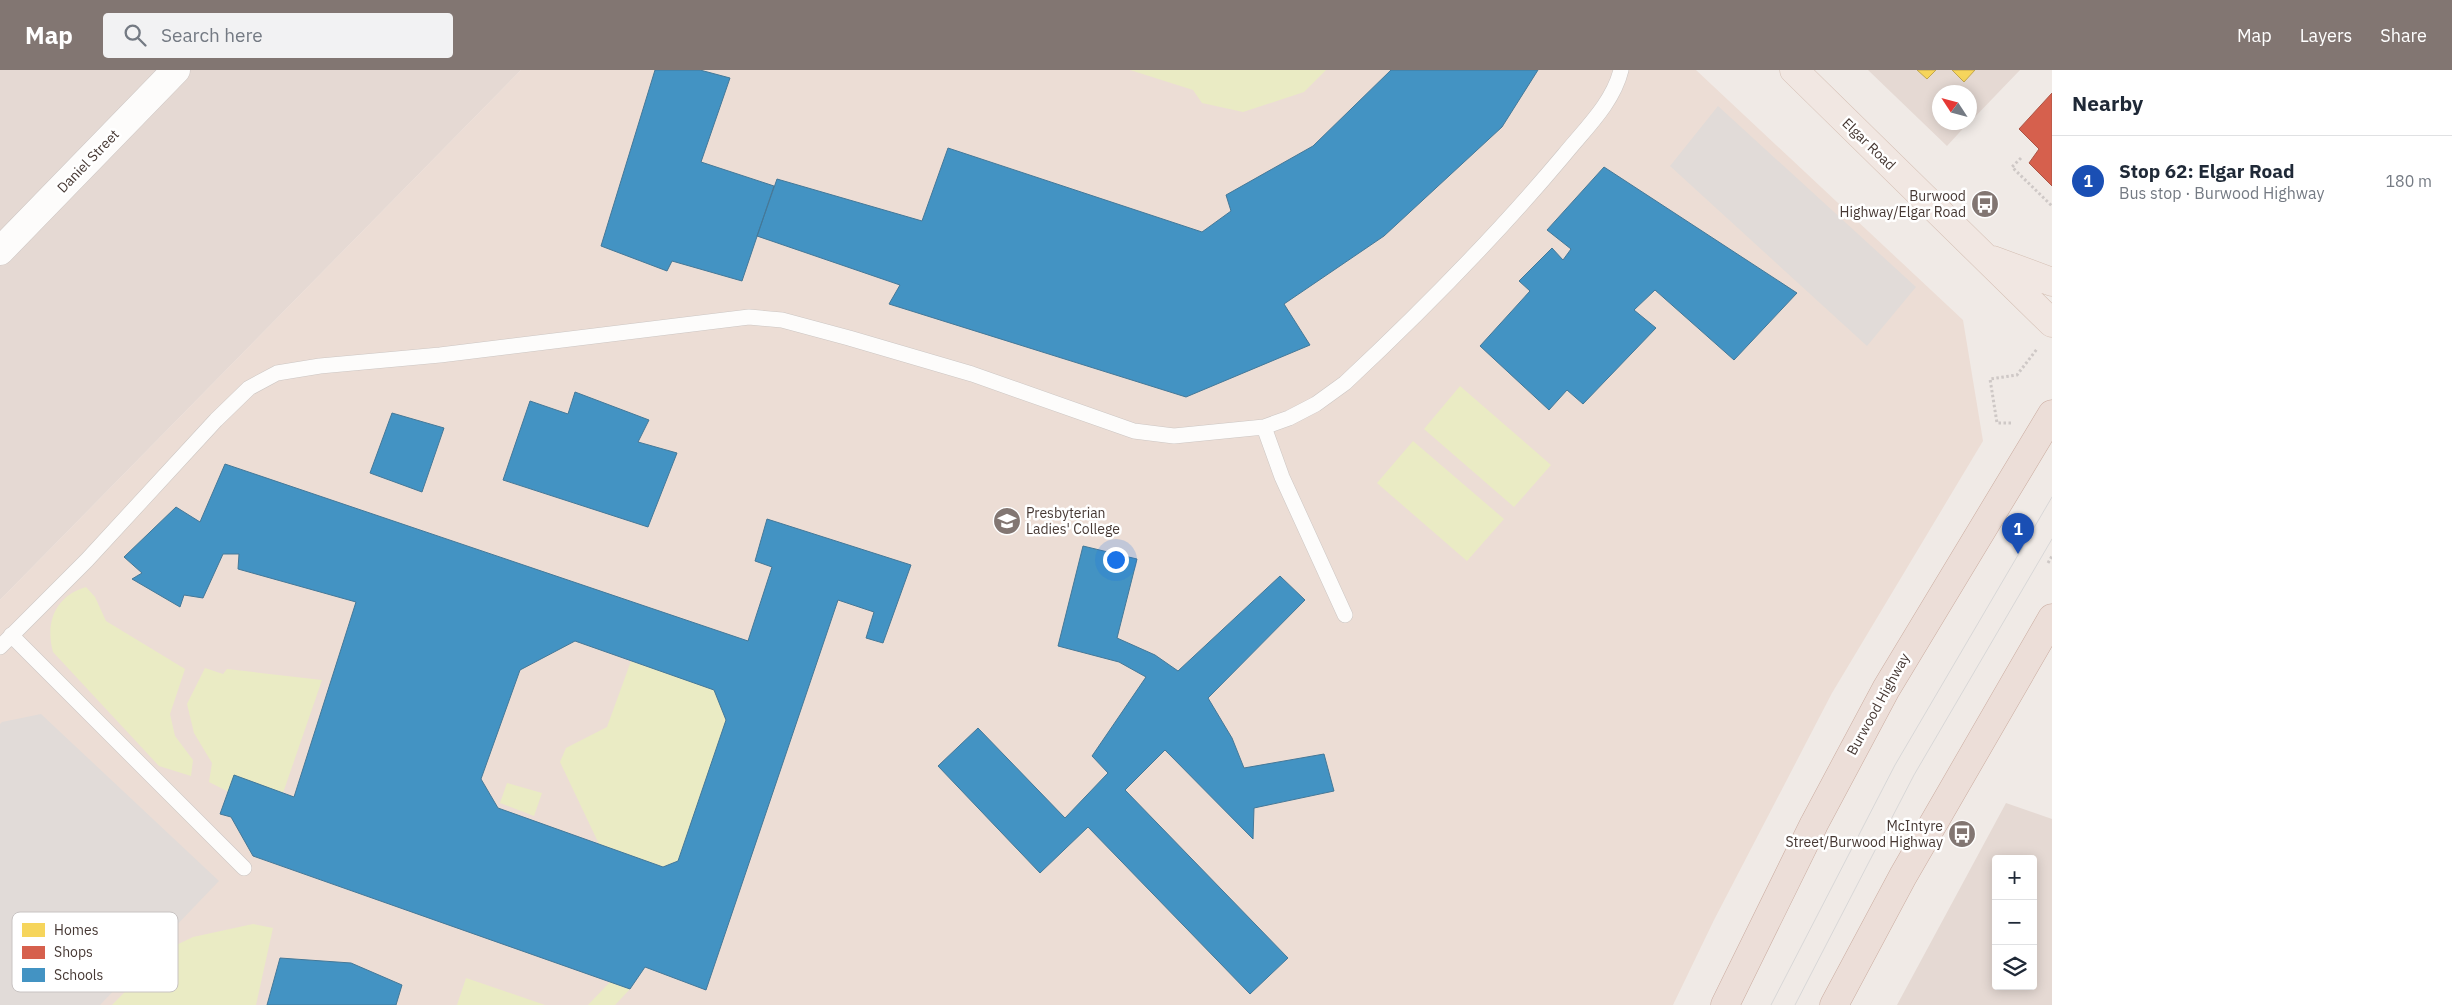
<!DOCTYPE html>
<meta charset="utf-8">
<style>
body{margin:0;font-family:"IBM Plex Sans",sans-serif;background:#f2f2f3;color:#1f2937}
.controls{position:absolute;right:15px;bottom:15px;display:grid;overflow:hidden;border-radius:5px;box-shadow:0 2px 12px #0003}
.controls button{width:45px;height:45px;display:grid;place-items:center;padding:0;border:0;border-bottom:1px solid #e0e1e3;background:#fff;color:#1f2937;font:25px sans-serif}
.compass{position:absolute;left:1932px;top:15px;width:45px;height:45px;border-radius:50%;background:#fff;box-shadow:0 2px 12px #0003;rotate:306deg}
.you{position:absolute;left:1115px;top:489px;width:18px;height:18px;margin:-12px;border:4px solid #fff;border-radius:50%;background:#1a73e8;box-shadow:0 0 0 8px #1a73e833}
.badge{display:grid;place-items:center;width:32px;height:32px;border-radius:50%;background:#827672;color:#fff;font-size:16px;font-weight:700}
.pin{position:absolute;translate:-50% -41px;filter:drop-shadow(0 1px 2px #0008)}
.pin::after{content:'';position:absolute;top:26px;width:18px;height:15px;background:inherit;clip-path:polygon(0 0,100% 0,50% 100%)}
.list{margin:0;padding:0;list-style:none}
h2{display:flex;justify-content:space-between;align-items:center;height:65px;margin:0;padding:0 20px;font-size:21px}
h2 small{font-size:16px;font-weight:400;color:#747a83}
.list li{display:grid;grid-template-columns:32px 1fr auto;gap:15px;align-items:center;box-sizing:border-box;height:90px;padding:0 20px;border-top:1px solid #e0e1e3}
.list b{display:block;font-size:19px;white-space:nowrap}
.list p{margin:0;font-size:16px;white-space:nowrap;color:#747a83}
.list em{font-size:16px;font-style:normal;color:#747a83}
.icon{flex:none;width:28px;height:28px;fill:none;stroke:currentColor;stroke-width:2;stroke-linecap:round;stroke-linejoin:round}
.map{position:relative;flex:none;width:2052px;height:935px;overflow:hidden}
header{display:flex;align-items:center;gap:30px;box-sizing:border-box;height:70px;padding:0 25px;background:#827672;color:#fff}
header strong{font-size:24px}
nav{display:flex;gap:28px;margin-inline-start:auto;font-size:18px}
.search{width:350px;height:45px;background:#f2f2f3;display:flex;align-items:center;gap:12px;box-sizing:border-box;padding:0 18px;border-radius:5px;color:#747a83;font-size:19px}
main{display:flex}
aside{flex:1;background:#fff}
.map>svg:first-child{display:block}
.residential{fill:#e5d9d3;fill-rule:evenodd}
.education{fill:#ecddd5}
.green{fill:#eaebc4}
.parking{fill:#e1dbd8}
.homes{fill:#f6d55c;stroke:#c1a650}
.shops{fill:#d6604d;stroke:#ab5445}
.schools{fill:#4393c3;stroke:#447898;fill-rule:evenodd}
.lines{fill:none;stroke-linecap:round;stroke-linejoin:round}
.lane-casing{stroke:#ccc6c3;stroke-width:16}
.street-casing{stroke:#ccc6c3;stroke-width:29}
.primary-casing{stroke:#d4beb2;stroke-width:29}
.highway-casing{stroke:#caaca0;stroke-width:29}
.path{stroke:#cec8c6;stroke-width:3;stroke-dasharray:2.5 2.5;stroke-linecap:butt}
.lane{stroke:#fdfcfb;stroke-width:15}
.street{stroke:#fdfcfb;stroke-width:28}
.primary{stroke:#f1e7e2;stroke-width:28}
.highway{stroke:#ecded8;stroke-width:28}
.tram{stroke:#d8d7d7;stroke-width:1}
.labels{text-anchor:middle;stroke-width:5;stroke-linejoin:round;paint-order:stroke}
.street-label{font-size:14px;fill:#463833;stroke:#fff}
.poi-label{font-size:14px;fill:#463833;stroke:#fff;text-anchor:end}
.key{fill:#fff;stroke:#c8c3c2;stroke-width:1}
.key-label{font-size:14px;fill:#463833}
</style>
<header>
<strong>Map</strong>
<div class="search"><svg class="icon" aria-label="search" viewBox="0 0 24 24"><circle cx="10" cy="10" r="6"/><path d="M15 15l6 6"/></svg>Search here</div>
<nav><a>Map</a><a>Layers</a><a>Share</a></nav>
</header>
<main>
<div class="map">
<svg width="2052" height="935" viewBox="0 0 2052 935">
<rect width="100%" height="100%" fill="#f0eae6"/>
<!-- residential -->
<path class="residential" d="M0,0H521L0,530Z
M1868,0H2020L1970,52V22H1940V52H1969L1947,76Z
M2006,733L2052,749V935H1897ZM1996,789H2033V916H1996Z"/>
<!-- education -->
<path class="education" d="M521,0H1696L1963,250L1983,371L1832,623L1714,850L1673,935H0V530Z"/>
<!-- green -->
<path class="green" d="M1130,0H1326L1304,22L1243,42L1202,33L1193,20Z
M1460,316L1551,395L1514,437L1424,359Z
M1413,371L1504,449L1467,491L1377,413Z
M86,517L95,527L106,551L185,599L170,644L175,666L193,690L191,706L159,696L53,582C45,553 55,526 86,517Z
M631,591L714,620L726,650L678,791L663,797L599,774L560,692L566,678L607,657Z
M205,598L223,604L227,599L322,610L283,723L229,722L209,712L212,693L194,663L187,634Z
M507,713L542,723L534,746L500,733Z
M253,854L273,858L256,935H112L166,880L193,867Z
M466,908L545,935H457Z
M610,912L630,919L615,935H588Z"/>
<!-- parking -->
<path class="parking" d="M1718,36L1916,217L1867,276L1670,96Z
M41,644L219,811L100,935H0V654L2,652Z"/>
<!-- homes -->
<path class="homes" d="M1917,0H1936L1927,9Z
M1952,0H1975L1964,12Z"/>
<!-- shops -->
<path class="shops" d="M2052,23V116L2029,93L2039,79L2019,59Z"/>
<!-- schools -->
<path class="schools" d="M655,0H700L730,8L701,92L774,116L742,211L672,191L667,201L601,176Z
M1391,0H1538L1502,57L1384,166L1284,234L1310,275L1186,327L889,234L900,215L757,166L777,109L922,151L948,78L1202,162L1231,141L1226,125L1313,76Z
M1604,97L1797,223L1734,290L1655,220L1634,240L1656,258L1583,334L1567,320L1549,340L1480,276L1530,221L1519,211L1552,178L1563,190L1571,179L1547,160Z
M575,322L649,350L638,372L677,383L648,457L503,410L530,331L568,344Z
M392,343L444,358L422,422L370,403Z
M225,394L748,571L772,497L755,491L767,449L911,495L883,573L866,568L874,542L838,530L706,920L645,897L630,919L253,786L231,747L220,744L234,705L294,727L356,532L238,499L239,484H223L203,528L184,525L180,537L132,509L142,503L124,487L176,437L200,452ZM575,571L714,620L726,650L678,791L663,797L498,738L481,709L520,600Z
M1083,476L1137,489L1117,568L1155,585L1178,601L1280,506L1305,530L1208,628L1232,668L1244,698L1324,684L1334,721L1254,738L1253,769L1165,680L1125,720L1288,888L1250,924L1088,757L1040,803L938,696L978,658L1065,748L1108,703L1092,686L1146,607L1119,592L1058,576Z
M280,888L351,893L402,915L396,935H267Z"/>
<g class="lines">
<!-- lane casing -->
<g class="lane-casing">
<path id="lane" d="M1264,357L1282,407L1345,545
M11,565L244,798
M0,577L87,490L216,350L249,318L277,303L320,296L440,285L749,247L782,250L849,268L972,304L1134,361L1174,366L1264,357L1289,348L1316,334L1345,313C1422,241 1497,165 1564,85C1585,59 1613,33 1621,0"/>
</g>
<!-- street casing -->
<g class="street-casing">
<path id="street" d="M0,181L176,0"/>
</g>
<!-- primary casing -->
<g class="primary-casing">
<path id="primary" d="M1794,0L2052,253
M1993,190L2052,212"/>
</g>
<!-- highway casing -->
<g class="highway-casing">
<path id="highway" d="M1725,935L1814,754L1886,619L2052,344
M1834,935L1903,806L2052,548"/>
</g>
<!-- path -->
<path class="path" d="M2021,88L2012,97L2052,136
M2011,353H1997L1990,309L2017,305L2037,279
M2048,493L2052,486"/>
<!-- lane -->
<use href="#lane" class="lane"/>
<!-- street -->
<use href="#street" class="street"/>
<!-- primary -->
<use href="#primary" class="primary"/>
<!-- highway -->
<use href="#highway" class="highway"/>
<!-- tram -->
<path class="tram" d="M1771,935L1895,695L2052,427
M1795,935L1914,705L2052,469"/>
</g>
<!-- icons -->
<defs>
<g id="bus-disc" transform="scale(1.4375)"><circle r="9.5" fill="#827672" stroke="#fff"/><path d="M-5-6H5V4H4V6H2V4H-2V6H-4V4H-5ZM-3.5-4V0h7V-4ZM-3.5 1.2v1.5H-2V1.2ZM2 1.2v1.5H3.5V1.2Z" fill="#fff"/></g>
<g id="school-disc" transform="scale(1.4375)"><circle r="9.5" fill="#827672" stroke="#fff"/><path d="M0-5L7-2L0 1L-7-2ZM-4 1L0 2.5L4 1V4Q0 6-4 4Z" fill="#fff"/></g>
</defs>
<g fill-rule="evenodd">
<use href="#bus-disc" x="1985" y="134"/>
<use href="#school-disc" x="1007" y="451"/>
<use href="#bus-disc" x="1962" y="764"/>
</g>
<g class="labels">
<!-- street labels -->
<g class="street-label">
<text transform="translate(1869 74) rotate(44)" y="5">Elgar Road</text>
<text transform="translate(88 91) rotate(-46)" y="5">Daniel Street</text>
<text transform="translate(1878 634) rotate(-61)" y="5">Burwood Highway</text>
</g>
<!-- poi labels -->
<g class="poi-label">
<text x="1966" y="131">Burwood<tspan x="1966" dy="16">Highway/Elgar Road</tspan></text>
<text x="1026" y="448" text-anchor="start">Presbyterian<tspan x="1026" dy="16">Ladies' College</tspan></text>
<text x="1943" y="761">McIntyre<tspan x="1943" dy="16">Street/Burwood Highway</tspan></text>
</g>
</g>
<!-- legend -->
<rect x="12" y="842" width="166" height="80" rx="8" class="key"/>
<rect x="22" y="853" width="23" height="14" fill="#f6d55c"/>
<rect x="22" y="876" width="23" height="13" fill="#d6604d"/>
<rect x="22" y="898" width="23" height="14" fill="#4393c3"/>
<g class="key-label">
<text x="54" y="865">Homes</text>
<text x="54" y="887">Shops</text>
<text x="54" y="910">Schools</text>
</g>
</svg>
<div class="controls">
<button>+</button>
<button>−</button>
<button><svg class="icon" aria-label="layers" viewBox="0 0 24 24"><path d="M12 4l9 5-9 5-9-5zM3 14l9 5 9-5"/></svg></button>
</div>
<svg class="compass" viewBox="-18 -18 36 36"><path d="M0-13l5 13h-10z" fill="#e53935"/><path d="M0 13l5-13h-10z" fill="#747a83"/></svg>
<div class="you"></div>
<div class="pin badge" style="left:2018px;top:484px;background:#1a4fb4">1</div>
</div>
<aside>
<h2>Nearby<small></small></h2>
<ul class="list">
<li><span class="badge" style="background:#1a4fb4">1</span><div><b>Stop 62: Elgar Road</b><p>Bus stop · Burwood Highway</p></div><em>180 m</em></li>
</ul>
</aside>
</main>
